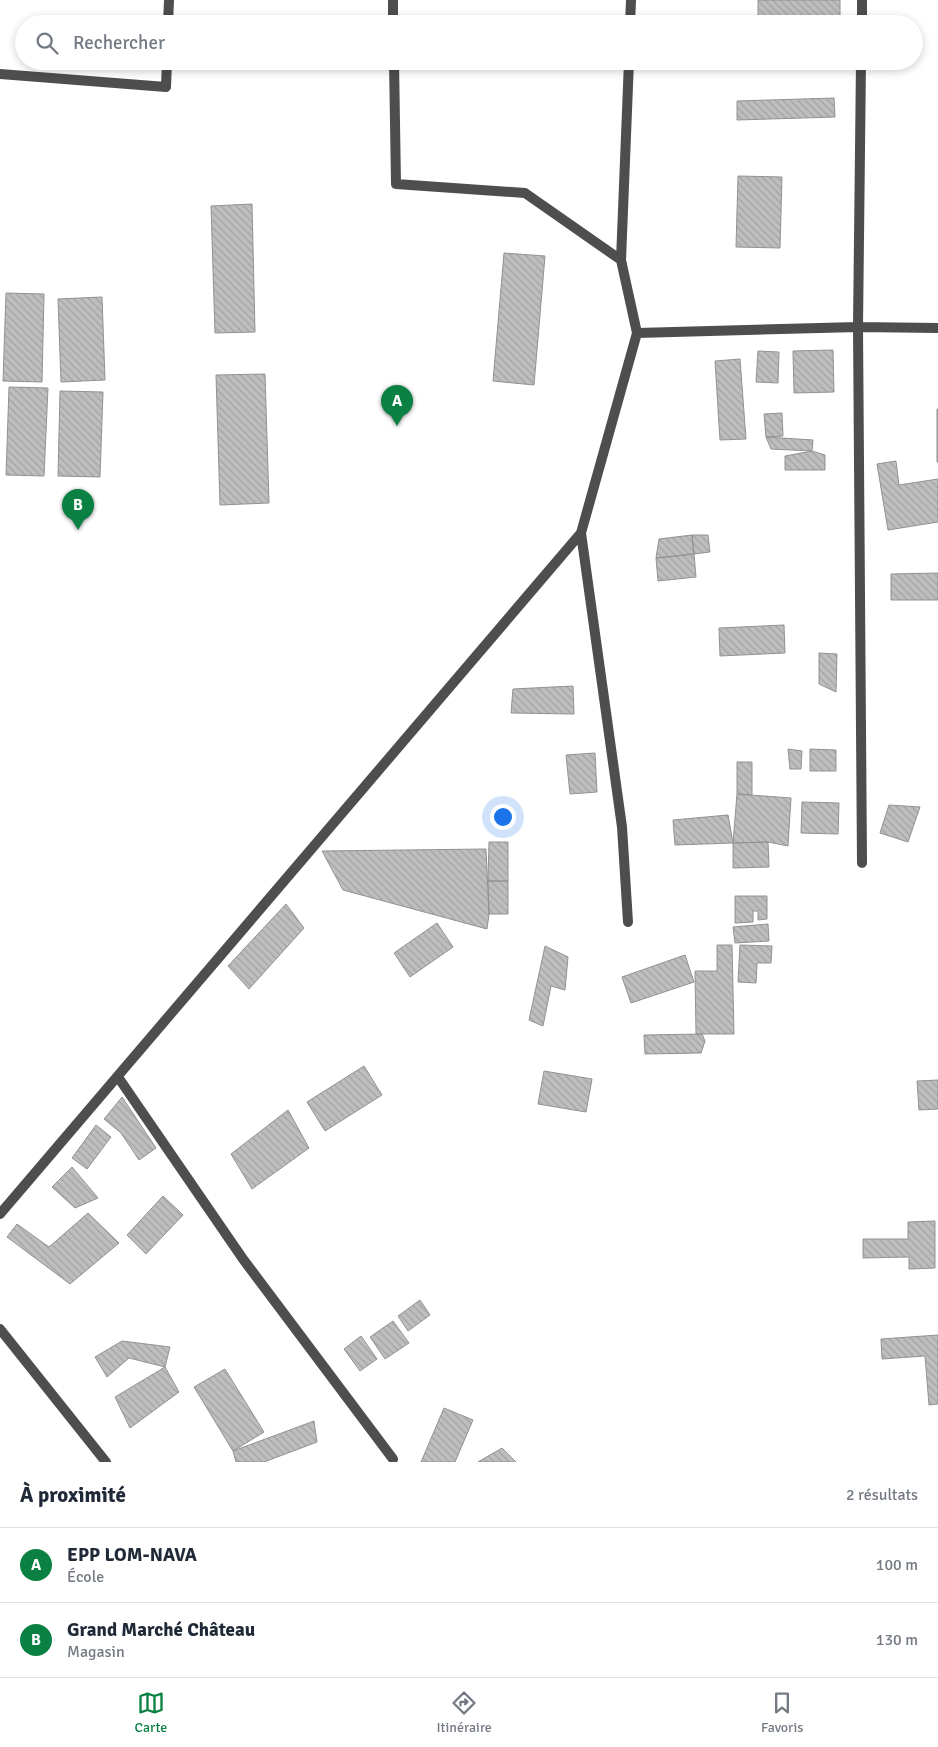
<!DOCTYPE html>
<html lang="fr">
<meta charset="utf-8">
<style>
body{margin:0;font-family:Signika,sans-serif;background:#f6f6f7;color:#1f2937}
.you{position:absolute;left:502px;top:816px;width:18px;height:18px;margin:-12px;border:4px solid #fff;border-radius:50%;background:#1a73e8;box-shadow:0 0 0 8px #1a73e833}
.badge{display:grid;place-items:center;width:32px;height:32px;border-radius:50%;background:#0b8043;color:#fff;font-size:16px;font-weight:700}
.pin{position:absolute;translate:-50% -41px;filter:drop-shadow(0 1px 2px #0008)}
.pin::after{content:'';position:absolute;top:26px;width:18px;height:15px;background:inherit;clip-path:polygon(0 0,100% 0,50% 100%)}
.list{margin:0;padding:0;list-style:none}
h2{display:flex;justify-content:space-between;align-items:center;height:65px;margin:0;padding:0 20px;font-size:21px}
h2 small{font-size:16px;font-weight:400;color:#747a83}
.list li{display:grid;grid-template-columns:32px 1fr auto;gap:15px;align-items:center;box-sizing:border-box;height:75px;padding:0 20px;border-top:1px solid #e0e1e3}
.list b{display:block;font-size:19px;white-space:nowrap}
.list p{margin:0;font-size:16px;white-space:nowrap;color:#747a83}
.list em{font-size:16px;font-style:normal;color:#747a83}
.icon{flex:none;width:28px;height:28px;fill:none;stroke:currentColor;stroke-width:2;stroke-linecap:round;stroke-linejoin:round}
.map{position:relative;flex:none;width:938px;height:1462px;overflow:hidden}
.search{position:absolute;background:#fff;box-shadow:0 2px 8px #0003;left:15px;right:15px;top:15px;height:55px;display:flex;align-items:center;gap:12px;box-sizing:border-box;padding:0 18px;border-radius:28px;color:#747a83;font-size:19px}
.sheet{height:215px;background:#fff}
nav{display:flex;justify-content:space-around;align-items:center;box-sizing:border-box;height:70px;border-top:1px solid #e0e1e3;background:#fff;font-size:14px;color:#747a83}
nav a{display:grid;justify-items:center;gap:2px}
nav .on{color:#0b8043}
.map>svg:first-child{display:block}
.building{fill:url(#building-back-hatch);stroke:#929292}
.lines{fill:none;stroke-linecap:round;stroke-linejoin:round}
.street{stroke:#4e4e4e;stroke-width:10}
</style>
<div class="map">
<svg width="938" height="1462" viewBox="0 0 938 1462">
<defs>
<pattern id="building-back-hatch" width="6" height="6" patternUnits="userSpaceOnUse" patternTransform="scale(1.25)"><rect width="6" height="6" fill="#bebebe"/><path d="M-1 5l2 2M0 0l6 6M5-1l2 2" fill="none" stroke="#a2a2a2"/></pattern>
</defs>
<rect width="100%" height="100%" fill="#fff"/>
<!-- building -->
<path class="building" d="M758,0H840V18H758Z
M834,98L835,117L737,120V101Z
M738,176L782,177L780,248L736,247Z
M252,204L255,332L215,333L211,206Z
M504,253L545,256L534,385L493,381Z
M6,293L44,294L42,382L3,381Z
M102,297L105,380L61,382L58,299Z
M833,350L834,392L794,393L793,351Z
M758,351L779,352L778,383L756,382Z
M740,359L746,439L720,440L715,361Z
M265,374L269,503L220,505L216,375Z
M9,387L48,388L44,476L6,475Z
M60,391L103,392L100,477L58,476Z
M937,409H938V462H937Z
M782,413L783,436L766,437L764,414Z
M766,437L813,440L812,451L771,449Z
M812,451L825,455V470H785V456Z
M896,461L899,485L938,479V522L888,530L877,464Z
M692,535H708L710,552L694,554Z
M692,535L694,554L656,558L659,539Z
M694,554L696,577L658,581L656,558Z
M938,573V600H891V574Z
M784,625L785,653L720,656L719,628Z
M819,653L837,654L836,692L819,684Z
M573,686L574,714L511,713L513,689Z
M788,749L802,751L801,769H790Z
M810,749L836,750V771H810Z
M595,753L597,792L570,794L566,755Z
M737,762H752V795L737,794Z
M737,794L791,798L788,846L768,842L733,843Z
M802,802L839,803L838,834L801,833Z
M889,805L920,807L908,842L880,833Z
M728,815L733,843L675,845L673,820Z
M489,842H508V881H488Z
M768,842L769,867L733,868V843Z
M486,849L489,914L487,929L343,890L322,851Z
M488,881H508V914H489Z
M735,896H767V919L758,920V911H753V922L735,923Z
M286,904L304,928L249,989L228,966Z
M437,923L453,947L410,977L394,953Z
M768,924L769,941L735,943L733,927Z
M717,945H732L734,1034H696L695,971H717Z
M740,945L772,946L771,963H757L756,983L738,982Z
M545,946L568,957L565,990L551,986L543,1026L529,1020Z
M685,955L694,982L631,1003L622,977Z
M702,1034L705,1041L701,1053L645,1054L644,1035Z
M364,1066L382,1095L325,1131L307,1102Z
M544,1071L592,1079L586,1112L538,1104Z
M938,1080V1109L919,1110L917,1081Z
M122,1097L156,1148L139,1160L121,1133L104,1119Z
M288,1110L309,1148L252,1189L231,1154Z
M96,1125L111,1137L87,1169L72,1158Z
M72,1167L98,1198L75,1208L52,1187Z
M163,1196L183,1215L146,1254L127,1235Z
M88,1213L119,1243L70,1284L7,1237L17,1224L49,1247Z
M935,1221V1268L909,1269V1257L863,1258V1239H908V1222Z
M420,1300L430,1315L408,1331L398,1316Z
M393,1321L409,1343L385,1359L370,1337Z
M938,1335V1404L929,1405L925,1356L882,1359L881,1339Z
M361,1336L377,1359L360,1371L344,1349Z
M122,1341L170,1347L165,1367L129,1358L107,1377L95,1357Z
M165,1367L179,1392L130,1428L115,1397Z
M225,1369L264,1432L233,1451L194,1387Z
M444,1408L473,1420L455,1462H421Z
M314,1421L317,1442L264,1462H236L233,1451Z
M502,1448L516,1462H478Z"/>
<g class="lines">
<!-- street -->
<path class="street" d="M393,0V24
M168,24L169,0
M630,24L631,0
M862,24V0
M394,61L396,184L525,193L621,260
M861,61L858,327L862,863
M0,74L166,87L167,61
M637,333L858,327L938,328
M581,533L622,827L628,922
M118,1077L243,1259L393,1459
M0,1214L581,533L637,333L621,260L629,61
M0,1329L106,1462"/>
</g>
</svg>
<div class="you"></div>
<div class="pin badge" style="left:397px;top:426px">A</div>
<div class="pin badge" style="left:78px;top:530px">B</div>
<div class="search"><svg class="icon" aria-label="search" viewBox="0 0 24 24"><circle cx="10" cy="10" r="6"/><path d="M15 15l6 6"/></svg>Rechercher</div>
</div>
<section class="sheet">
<h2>À proximité<small>2 résultats</small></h2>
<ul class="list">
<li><span class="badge">A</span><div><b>EPP LOM-NAVA</b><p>École</p></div><em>100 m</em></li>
<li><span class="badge">B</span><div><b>Grand Marché Château</b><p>Magasin</p></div><em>130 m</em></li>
</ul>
</section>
<nav>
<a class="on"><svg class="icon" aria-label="map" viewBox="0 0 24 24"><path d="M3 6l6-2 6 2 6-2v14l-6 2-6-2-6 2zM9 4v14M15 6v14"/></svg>Carte</a>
<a><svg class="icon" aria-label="directions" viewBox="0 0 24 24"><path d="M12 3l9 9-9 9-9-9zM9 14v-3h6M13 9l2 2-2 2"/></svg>Itinéraire</a>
<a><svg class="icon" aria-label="saved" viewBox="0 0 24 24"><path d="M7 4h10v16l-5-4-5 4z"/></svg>Favoris</a>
</nav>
